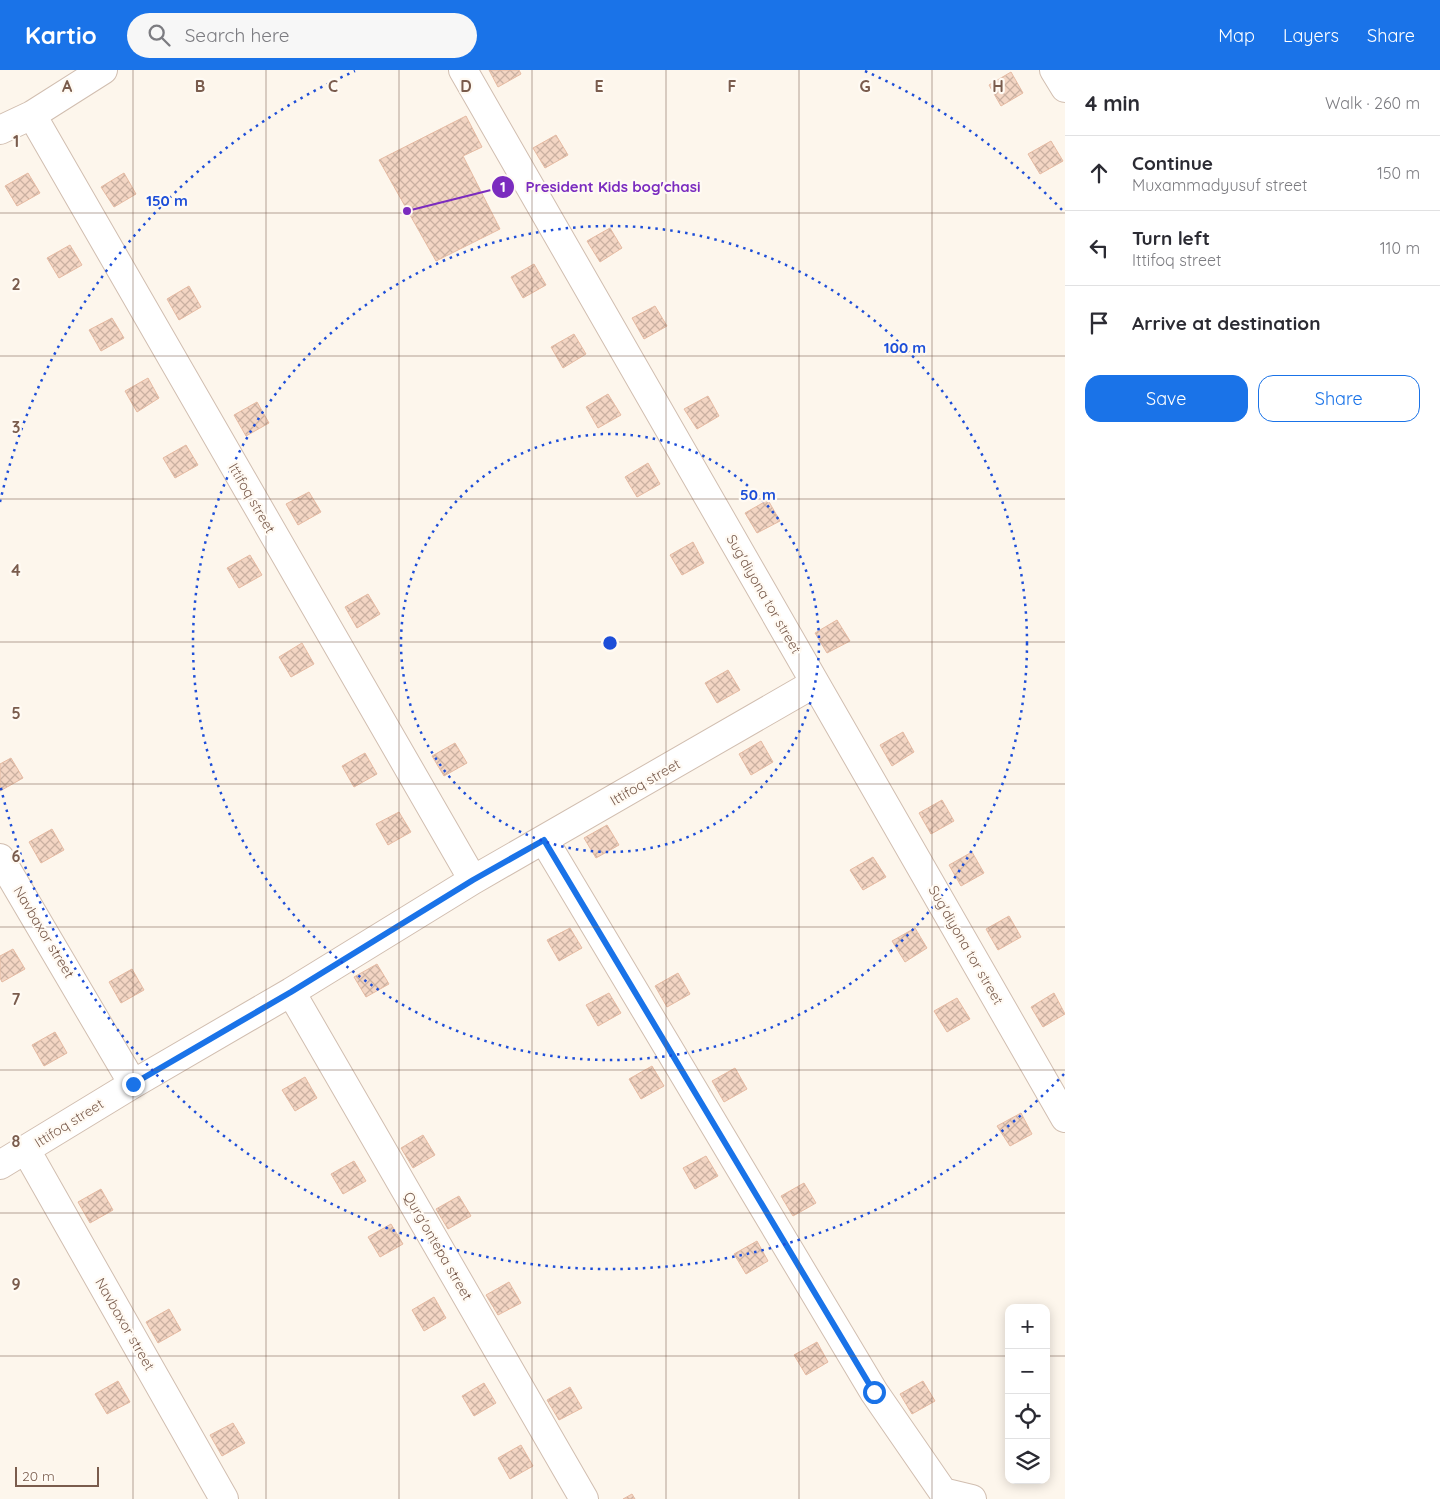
<!DOCTYPE html>
<meta charset="utf-8">
<style>
body{margin:0;font-family:Quicksand,sans-serif;background:#f7f7f7;color:#2b2b33}
.controls{position:absolute;right:15px;bottom:15px;display:grid;overflow:hidden;border-radius:10px;box-shadow:0 2px 12px #0003}
.controls button{width:45px;height:45px;display:grid;place-items:center;padding:0;border:0;border-bottom:1px solid #e1e1e2;background:#fff;color:#2b2b33;font:25px sans-serif}
.scale{position:absolute;left:15px;bottom:12px;width:84px;box-sizing:border-box;padding-left:5px;border:2px solid #7a5c4d;border-top:0;font-size:14px;line-height:18px;white-space:nowrap;color:#7a5c4d;-webkit-text-stroke:4px #fffaf3;paint-order:stroke}
.stop{position:absolute;width:15px;height:15px;margin:-11px;border:4px solid #1a73e8;border-radius:50%;background:#fff}
.stop.end{background:#1a73e8;border-color:#fff;box-shadow:0 1px 5px #0008}
.list{margin:0;padding:0;list-style:none}
h2{display:flex;justify-content:space-between;align-items:center;height:65px;margin:0;padding:0 20px;font-size:21px}
h2 small{font-size:16px;font-weight:400;color:#7c7c81}
.list li{display:grid;grid-template-columns:32px 1fr auto;gap:15px;align-items:center;box-sizing:border-box;height:75px;padding:0 20px;border-top:1px solid #e1e1e2}
.list b{display:block;font-size:19px;white-space:nowrap}
.list p{margin:0;font-size:16px;white-space:nowrap;color:#7c7c81}
.list em{font-size:16px;font-style:normal;color:#7c7c81}
.actions{display:flex;gap:10px;padding:15px 20px}
.actions a{flex:1;padding:11px 0;border:1px solid #1a73e8;border-radius:15px;text-align:center;font-size:18px;color:#1a73e8}
.actions .main{background:#1a73e8;color:#fff}
.icon{flex:none;width:28px;height:28px;fill:none;stroke:currentColor;stroke-width:2;stroke-linecap:round;stroke-linejoin:round}
.map{position:relative;flex:none;width:1065px;height:1429px;overflow:hidden}
header{display:flex;align-items:center;gap:30px;box-sizing:border-box;height:70px;padding:0 25px;background:#1a73e8;color:#fff}
header strong{font-size:24px}
nav{display:flex;gap:28px;margin-inline-start:auto;font-size:18px}
.search{width:350px;height:45px;background:#f7f7f7;display:flex;align-items:center;gap:12px;box-sizing:border-box;padding:0 18px;border-radius:28px;color:#7c7c81;font-size:19px}
main{display:flex}
aside{flex:1;background:#fff}
.map>svg:first-child{display:block}
.building{fill:url(#building-cross-hatch);stroke:#e6bba3}
.lines{fill:none;stroke-linecap:round;stroke-linejoin:round}
.minor-casing{stroke:#d1beb0;stroke-width:30}
.minor{stroke:#fff;stroke-width:28}
.route{stroke:#1a73e8;stroke-width:6}
.grid{fill:none;stroke:#7a5c4d;stroke-width:1;stroke-opacity:0.55}
.ring{fill:none;stroke:#1d4ed8;stroke-width:2.5;stroke-dasharray:2.5 5}
.labels{text-anchor:middle;stroke-width:4.5;stroke-linejoin:round;paint-order:stroke}
.street-label{font-size:14px;fill:#7a5c4d;stroke:#fffaf3}
.grid-label{font-size:16px;text-anchor:middle;font-weight:bold;fill:#7a5c4d;stroke:#fffaf3;stroke-width:4.5;stroke-linejoin:round;paint-order:stroke}
.centre{fill:#1d4ed8;stroke:#fffaf3;stroke-width:2.5}
.ring-label{font-size:15px;text-anchor:middle;font-weight:bold;fill:#1d4ed8;stroke:#fffaf3;stroke-width:4.5;stroke-linejoin:round;paint-order:stroke}
.leader{fill:none;stroke:#7b2cbf;stroke-width:2}
.callout-dot{fill:#7b2cbf;stroke:#fffaf3;stroke-width:2}
.mark-label{font-size:15px;text-anchor:middle;font-weight:bold;fill:#fff}
.callout-label{font-size:15px;text-anchor:middle;font-weight:bold;fill:#7b2cbf;stroke:#fffaf3;stroke-width:4.5;stroke-linejoin:round;paint-order:stroke}
</style>
<header>
<strong>Kartio</strong>
<div class="search"><svg class="icon" aria-label="search" viewBox="0 0 24 24"><circle cx="10" cy="10" r="6"/><path d="M15 15l6 6"/></svg>Search here</div>
<nav><a>Map</a><a>Layers</a><a>Share</a></nav>
</header>
<main>
<div class="map">
<svg width="1065" height="1429" viewBox="0 0 1065 1429">
<defs>
<pattern id="building-cross-hatch" width="8" height="8" patternUnits="userSpaceOnUse" patternTransform="scale(1.25)"><rect width="8" height="8" fill="#f3d5c3"/><path d="M0 0l8 8M0 8l8-8" fill="none" stroke="#cab0a1"/></pattern>
</defs>
<rect width="100%" height="100%" fill="#fdf6ec"/>
<!-- building -->
<path class="building" d="M489,0H519L521,4L498,17Z
M1011,2L1023,23L1001,36L989,15Z
M466,46L482,77L463,86L500,159L436,191L379,90Z
M556,65L568,85L545,98L533,78Z
M1051,71L1063,91L1040,104L1028,84Z
M28,103L40,123L17,136L5,116Z
M124,103L136,124L114,137L101,117Z
M610,158L622,178L600,192L587,171Z
M70,175L82,195L59,208L47,188Z
M534,194L546,215L523,228L511,207Z
M189,216L201,237L179,250L167,229Z
M655,236L667,256L644,269L632,248Z
M112,248L124,268L101,281L89,260Z
M574,264L586,284L563,298L551,277Z
M148,308L159,328L137,342L125,321Z
M608,324L621,345L598,358L586,337Z
M708,326L719,346L697,359L684,339Z
M257,332L269,353L246,366L234,345Z
M186,375L198,395L175,408L163,388Z
M648,393L660,414L637,427L625,407Z
M309,422L321,442L298,455L286,434Z
M768,430L780,451L757,463L745,443Z
M693,472L704,493L682,505L670,485Z
M250,485L262,505L239,518L227,498Z
M368,524L380,544L357,558L345,537Z
M837,550L850,571L827,583L815,563Z
M302,573L314,594L291,607L279,587Z
M728,600L740,620L717,633L705,613Z
M903,662L914,682L892,696L880,675Z
M761,671L773,692L751,705L739,684Z
M455,673L467,693L444,706L432,686Z
M365,683L377,704L354,717L342,696Z
M11,688L23,708L0,721V694Z
M942,730L954,751L931,764L919,743Z
M399,742L411,762L388,775L376,754Z
M607,755L619,775L596,788L584,768Z
M52,759L64,780L41,793L29,772Z
M972,782L984,803L961,816L949,795Z
M873,787L886,807L863,820L850,800Z
M1009,846L1021,867L998,880L986,859Z
M570,858L582,878L559,891L547,870Z
M915,858L927,878L905,892L892,871Z
M13,879L25,899L2,912L0,908V886Z
M377,894L389,914L366,927L354,907Z
M132,899L144,920L121,933L109,912Z
M678,903L690,924L667,937L655,916Z
M609,923L621,943L598,956L586,935Z
M1054,923L1065,944L1043,957L1031,937Z
M957,928L970,949L947,962L934,941Z
M55,962L67,983L44,996L32,975Z
M652,996L664,1016L641,1029L629,1009Z
M735,998L747,1019L724,1032L712,1011Z
M305,1007L317,1028L295,1041L282,1020Z
M1021,1043L1032,1064L1010,1076L997,1056Z
M423,1065L435,1085L413,1098L401,1078Z
M706,1086L718,1106L695,1119L683,1098Z
M354,1091L366,1111L343,1124L331,1104Z
M804,1113L816,1133L793,1146L781,1126Z
M101,1119L113,1140L90,1153L78,1132Z
M459,1126L471,1146L448,1159L436,1139Z
M391,1154L403,1174L380,1187L368,1167Z
M757,1171L768,1191L746,1204L734,1184Z
M509,1212L521,1233L498,1245L486,1225Z
M434,1227L446,1248L424,1261L412,1240Z
M169,1239L181,1260L158,1273L146,1252Z
M817,1272L828,1292L806,1305L794,1285Z
M118,1311L130,1332L107,1344L95,1324Z
M923,1311L935,1331L912,1344L900,1324Z
M484,1313L496,1333L474,1346L462,1326Z
M570,1317L582,1338L559,1350L547,1330Z
M233,1353L245,1373L222,1386L210,1365Z
M521,1375L533,1396L510,1409L498,1388Z
M632,1424L635,1429H623Z"/>
<g class="lines">
<!-- minor casing -->
<g class="minor-casing">
<path id="minor" d="M463,0L1065,1048
M1054,0L1065,18
M32,45L473,810
M0,60L32,45L103,0
M544,770L874,1322L943,1422L972,1429
M0,788L133,1014
M291,922L584,1429
M26,1080L224,1429
M0,1095L133,1014L291,922L473,810L815,613"/>
</g>
<!-- minor -->
<use href="#minor" class="minor"/>
</g>
<g class="lines">
<!-- route -->
<path class="route" d="M133,1014L291,922L473,810L544,770L874,1322"/>
</g>
<!-- grid -->
<path class="grid" d="M133,0V1429M266,0V1429M399,0V1429M532,0V1429M666,0V1429M799,0V1429M932,0V1429M0,143H1065M0,286H1065M0,429H1065M0,572H1065M0,714H1065M0,857H1065M0,1000H1065M0,1143H1065M0,1286H1009M1046,1286H1065"/>
<!-- distance rings -->
<g class="ring">
<circle cx="610" cy="573" r="209"/>
<circle cx="610" cy="573" r="417"/>
<path d="M1064 1004A626 626 0 0 1 0 714M0 432A626 626 0 0 1 355 1M865 1A626 626 0 0 1 1064 142"/>
</g>
<g class="labels">
<!-- street labels -->
<g class="street-label">
<text transform="translate(252 428) rotate(60)" y="5">Ittifoq street</text>
<text transform="translate(764 524) rotate(60)" y="5">Sug'diyona tor street</text>
<text transform="translate(645 712) rotate(-30)" y="5">Ittifoq street</text>
<text transform="translate(44 862) rotate(59)" y="5">Navbaxor street</text>
<text transform="translate(966 875) rotate(60)" y="5">Sug'diyona tor street</text>
<text transform="translate(69 1053) rotate(-32)" y="5">Ittifoq street</text>
<text transform="translate(438 1176) rotate(60)" y="5">Qurg'ontepa street</text>
<text transform="translate(125 1254) rotate(60)" y="5">Navbaxor street</text>
</g>
</g>
<g class="grid-label">
<text x="67" y="22">A</text>
<text x="200" y="22">B</text>
<text x="333" y="22">C</text>
<text x="466" y="22">D</text>
<text x="599" y="22">E</text>
<text x="732" y="22">F</text>
<text x="865" y="22">G</text>
<text x="998" y="22">H</text>
<text x="16" y="77">1</text>
<text x="16" y="220">2</text>
<text x="16" y="363">3</text>
<text x="16" y="506">4</text>
<text x="16" y="649">5</text>
<text x="16" y="792">6</text>
<text x="16" y="935">7</text>
<text x="16" y="1077">8</text>
<text x="16" y="1220">9</text>
</g>
<circle cx="610" cy="573" r="8" class="centre"/>
<g class="ring-label">
<text x="167" y="136">150 m</text>
<text x="905" y="283">100 m</text>
<text x="758" y="430">50 m</text>
</g>
<!-- callouts -->
<path class="leader" d="M407 141L503 117"/>
<g class="callout-dot">
<circle cx="407" cy="141" r="5"/>
<circle cx="503" cy="117" r="12"/>
</g>
<g class="mark-label">
<text x="503" y="122">1</text>
</g>
<g class="callout-label">
<text x="613" y="122">President Kids bog'chasi</text>
</g>
</svg>
<div class="controls">
<button>+</button>
<button>−</button>
<button><svg class="icon" aria-label="locate" viewBox="0 0 24 24"><circle cx="12" cy="12" r="6"/><path d="M12 2v4M12 18v4M2 12h4M18 12h4"/></svg></button>
<button><svg class="icon" aria-label="layers" viewBox="0 0 24 24"><path d="M12 4l9 5-9 5-9-5zM3 14l9 5 9-5"/></svg></button>
</div>
<div class="scale">20 m</div>
<div class="stop" style="left:874px;top:1322px"></div>
<div class="stop end" style="left:133px;top:1014px"></div>
</div>
<aside>
<h2>4 min<small>Walk · 260 m</small></h2>
<ul class="list">
<li><svg class="icon" aria-label="ahead" viewBox="0 0 24 24"><path d="M12 20V5M6 11l6-6 6 6"/></svg><div><b>Continue</b><p>Muxammadyusuf street</p></div><em>150 m</em></li>
<li><svg class="icon" aria-label="left" viewBox="0 0 24 24"><path d="M17 20v-9H6M10 6l-5 5 5 5"/></svg><div><b>Turn left</b><p>Ittifoq street</p></div><em>110 m</em></li>
<li><svg class="icon" aria-label="arrive" viewBox="0 0 24 24"><path d="M6 21V4h12l-3 4 3 4H6"/></svg><div><b>Arrive at destination</b></div></li>
</ul>
<div class="actions"><a class="main">Save</a><a>Share</a></div>
</aside>
</main>
